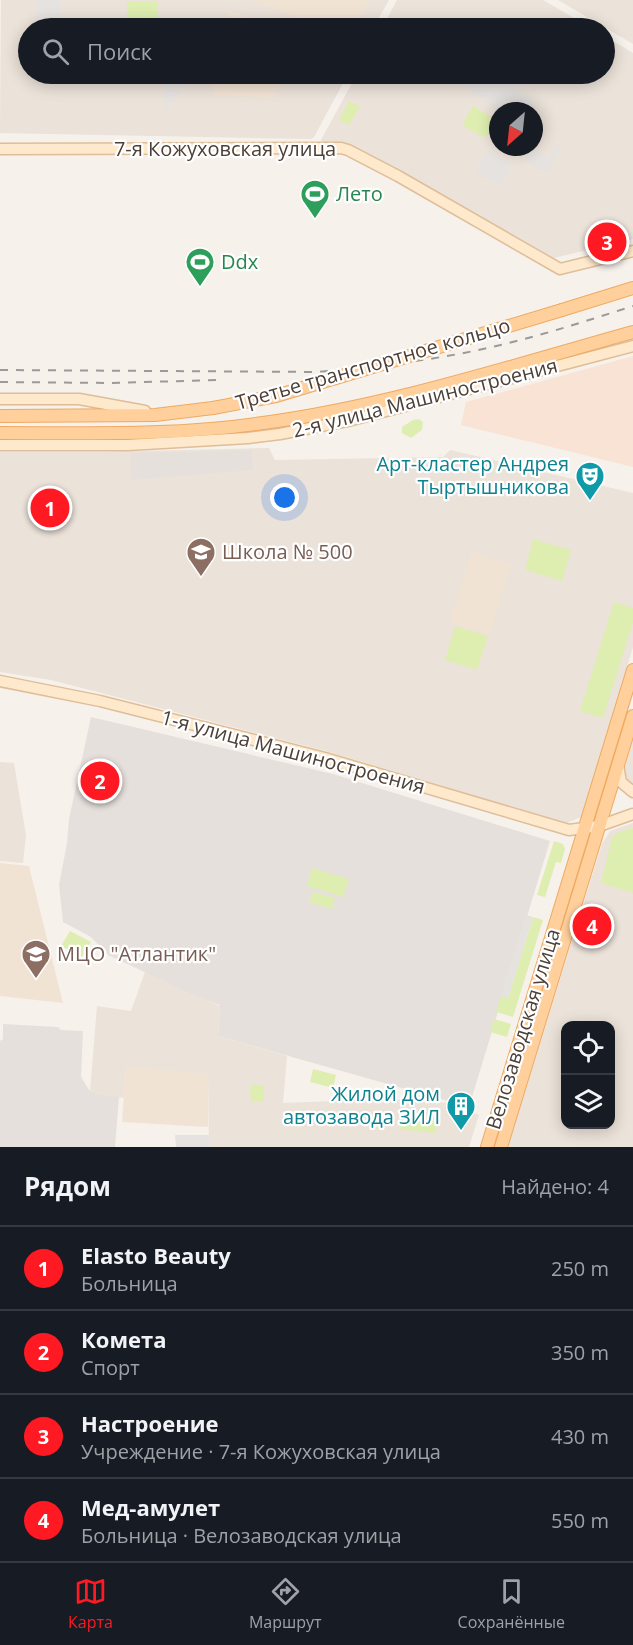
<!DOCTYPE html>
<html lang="ru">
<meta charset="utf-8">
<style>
body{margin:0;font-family:"Open Sans",sans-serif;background:#242831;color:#f1f3f6}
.controls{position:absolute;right:18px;bottom:18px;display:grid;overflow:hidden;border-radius:12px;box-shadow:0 3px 15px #0003}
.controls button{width:54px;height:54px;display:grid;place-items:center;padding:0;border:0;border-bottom:2px solid #363941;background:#171b24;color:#f1f3f6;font:30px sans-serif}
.compass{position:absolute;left:489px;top:102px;width:54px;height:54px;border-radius:50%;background:#171b24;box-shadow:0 3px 15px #0003;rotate:207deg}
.you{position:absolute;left:285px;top:498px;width:21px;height:21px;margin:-15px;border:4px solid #fff;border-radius:50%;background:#1a73e8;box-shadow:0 0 0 9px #1a73e833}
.badge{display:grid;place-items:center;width:39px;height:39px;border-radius:50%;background:#ff1a23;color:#fff;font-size:20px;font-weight:700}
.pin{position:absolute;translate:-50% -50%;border:3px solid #fff;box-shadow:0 2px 6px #0006}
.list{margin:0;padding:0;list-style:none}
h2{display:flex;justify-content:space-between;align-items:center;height:78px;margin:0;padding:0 24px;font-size:26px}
h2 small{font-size:20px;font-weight:400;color:#9ea1a6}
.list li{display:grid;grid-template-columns:39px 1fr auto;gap:18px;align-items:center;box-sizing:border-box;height:84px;padding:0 24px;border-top:2px solid #363941}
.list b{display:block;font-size:22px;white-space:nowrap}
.list p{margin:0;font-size:20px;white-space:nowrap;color:#9ea1a6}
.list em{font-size:20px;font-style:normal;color:#9ea1a6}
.icon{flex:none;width:33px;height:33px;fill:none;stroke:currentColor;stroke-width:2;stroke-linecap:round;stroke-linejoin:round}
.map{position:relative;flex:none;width:633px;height:1147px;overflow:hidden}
.search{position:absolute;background:#171b24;box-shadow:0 3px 15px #0003;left:18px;right:18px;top:18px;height:66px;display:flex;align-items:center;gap:15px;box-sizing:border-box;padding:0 21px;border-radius:33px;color:#9ea1a6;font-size:22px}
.sheet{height:414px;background:#171b24}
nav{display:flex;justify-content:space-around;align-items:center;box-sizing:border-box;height:84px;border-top:2px solid #363941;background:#171b24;font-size:16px;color:#9ea1a6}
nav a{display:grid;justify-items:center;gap:3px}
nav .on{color:#ff1a23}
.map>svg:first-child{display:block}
.residential{fill:#ebe2d9;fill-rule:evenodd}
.commercial{fill:#f9e3d5}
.industrial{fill:#e6e0dc}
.education{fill:#f1e3d4}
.green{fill:#deeeb1}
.parking{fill:#e5e2df}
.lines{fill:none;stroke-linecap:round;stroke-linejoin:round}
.secondary-casing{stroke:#ddbe99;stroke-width:13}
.primary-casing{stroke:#efa961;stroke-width:14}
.secondary{stroke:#ffe9cd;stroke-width:10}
.primary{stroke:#ffd09c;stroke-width:12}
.rail{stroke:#9a9a9a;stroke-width:2;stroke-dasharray:8 8;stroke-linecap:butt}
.primary-bridge-casing{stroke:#efa961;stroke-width:14;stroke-linecap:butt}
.primary-bridge{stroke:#ffd09c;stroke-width:12}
.labels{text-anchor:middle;stroke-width:4.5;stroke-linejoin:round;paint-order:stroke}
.street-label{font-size:20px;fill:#4c4038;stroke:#fff}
.leisure-label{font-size:20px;fill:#27864d;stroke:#fff;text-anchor:start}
.culture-label{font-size:20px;fill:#0d838f;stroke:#fff;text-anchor:end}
.education-label{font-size:20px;fill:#785e54;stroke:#fff;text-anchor:start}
</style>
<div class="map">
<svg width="633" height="1147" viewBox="0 0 633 1147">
<rect width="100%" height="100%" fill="#f7f1eb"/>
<!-- residential -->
<path class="residential" d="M1,0H389L373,28H28V74H348L314,137L311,139L0,133Z
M397,0H543L591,28H382Z
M558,0H633V44Z
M605,36L633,53V239L554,258L347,143H322L321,140L357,74H604ZM498,111H534V147H498Z
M269,448L275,460L443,457L450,450L633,493V647L581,817L567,823L326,751L51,680L0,672V452H100Z
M633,740V789L625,780L624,770Z
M0,762L14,763L26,835L23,863L0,861Z
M633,823V1147H508L602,844L610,831ZM566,1026H610V1124H566Z
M145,972L220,1006L218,1036L287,1056L283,1103L390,1099L452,1103L479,1115L469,1147H209L208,1074L126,1068L124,1098L96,1095L90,1091L97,1006L131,1011Z"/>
<!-- commercial -->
<path class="commercial" d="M633,356V467L461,425L466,402Z"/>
<!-- industrial -->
<path class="industrial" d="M252,450L253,470L131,480L130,453Z
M91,717L333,774L550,841L469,1107L218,1036L220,1005L196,996L108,955L91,937L63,922L59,885L67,843L69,819Z
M3,1024L58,1027L61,1030L83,1031L81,1077L90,1091L96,1094L119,1097L115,1147H0V1041L3,1039Z"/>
<!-- education -->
<path class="education" d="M254,0H371L355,28H343L326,20L312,24Z
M230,10L276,28H222Z
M213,74H269L282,81L274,98L213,95Z
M471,552L511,564L490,635L450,623Z
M0,863L29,866L63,1003L0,996Z
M126,1067L208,1074V1127L122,1122Z"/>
<!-- green -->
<path class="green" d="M127,1L157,2V20L127,19Z
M349,101L360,107L349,125L339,120Z
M473,106L496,120L485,138L462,125Z
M419,419L423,422L422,430L411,438L402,433V427L413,420Z
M533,539L571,550L562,581L525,570Z
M614,602L633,608V622L603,718L580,711Z
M455,626L488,636L477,670L445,660Z
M633,827V893L601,883L612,838L615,834Z
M554,841L563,844L565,849L561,863L556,862L545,897L537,895Z
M312,868L349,879L343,897L307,886Z
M313,892L335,898L332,909L309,902Z
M533,917L543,920L513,1017L496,1012L501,996L508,998Z
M70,931L91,942L82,957L61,946Z
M494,1019L511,1024L507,1037L490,1032Z
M313,1069L336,1075L333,1088L310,1082Z
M250,1085H264V1102H251Z
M401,1115L436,1119L435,1133L400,1129Z"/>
<!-- parking -->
<path class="parking" d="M37,0H61V28H36Z
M445,74H506L522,83L518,91L535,100L529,110L510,99L503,111L471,92L472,89L468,87L466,90L443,76Z
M163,77H188V83L165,110Z
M556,145L562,148L547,173L524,160L532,148L549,158Z
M488,151L512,165L500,186L475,172Z
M526,915L533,917L508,998L501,996Z
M175,1135H209V1147H176Z"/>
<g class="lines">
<!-- secondary casing -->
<g class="secondary-casing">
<path id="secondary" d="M0,149L341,148L348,150L398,176L560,269L633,251
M0,399H79L145,411
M0,445H128L248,438L280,434L352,420L633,346
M0,681L100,701L325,758L569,830L599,826L633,814
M618,765L621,782L633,792"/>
</g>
<!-- primary casing -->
<g class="primary-casing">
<path id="primary" d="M562,310L633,288
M0,416L155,415L213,408
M0,433C88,433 176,436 263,423C389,406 511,366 633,332
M487,1147L633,670
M501,1147L633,716"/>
</g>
<!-- secondary -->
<use href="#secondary" class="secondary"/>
<!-- primary -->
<use href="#primary" class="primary"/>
<!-- rail -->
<path class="rail" d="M0,370L316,372C372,367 428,361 483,349C534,338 583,322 633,306
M0,382L110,383L219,380"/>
<!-- primary-bridge casing -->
<g class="primary-bridge-casing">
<path id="primary-bridge" d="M213,408L276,396L562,310"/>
</g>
<!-- primary-bridge -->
<use href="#primary-bridge" class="primary-bridge"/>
</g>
<!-- icons -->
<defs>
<g id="stadium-pin" transform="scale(1.5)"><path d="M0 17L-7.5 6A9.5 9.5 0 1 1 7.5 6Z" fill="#2e9e5b" stroke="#fff"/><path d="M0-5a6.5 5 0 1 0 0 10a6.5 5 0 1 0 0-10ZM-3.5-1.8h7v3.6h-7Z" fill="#fff"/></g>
<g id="theatre-pin" transform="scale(1.5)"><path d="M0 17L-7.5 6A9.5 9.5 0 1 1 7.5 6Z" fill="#0f9aa8" stroke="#fff"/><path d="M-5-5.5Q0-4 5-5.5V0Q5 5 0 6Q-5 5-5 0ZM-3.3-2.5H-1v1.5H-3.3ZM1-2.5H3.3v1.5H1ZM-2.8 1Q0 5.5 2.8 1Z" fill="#fff"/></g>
<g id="school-pin" transform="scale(1.5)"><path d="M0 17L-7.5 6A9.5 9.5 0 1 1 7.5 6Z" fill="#8d6e63" stroke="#fff"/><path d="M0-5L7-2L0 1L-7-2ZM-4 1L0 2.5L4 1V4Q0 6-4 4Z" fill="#fff"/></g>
<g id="building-pin" transform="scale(1.5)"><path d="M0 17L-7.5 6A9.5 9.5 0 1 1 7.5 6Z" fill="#0f9aa8" stroke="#fff"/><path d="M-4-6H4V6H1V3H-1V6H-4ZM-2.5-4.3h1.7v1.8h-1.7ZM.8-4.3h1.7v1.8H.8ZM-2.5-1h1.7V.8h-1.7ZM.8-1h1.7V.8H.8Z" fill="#fff"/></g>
</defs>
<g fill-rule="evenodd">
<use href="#stadium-pin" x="315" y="194"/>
<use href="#stadium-pin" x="200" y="262"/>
<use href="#theatre-pin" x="590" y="476"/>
<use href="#school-pin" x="201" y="552"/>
<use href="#school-pin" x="36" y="954"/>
<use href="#building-pin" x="461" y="1106"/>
</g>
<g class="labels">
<!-- street labels -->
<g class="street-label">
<text x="225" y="156">7-я Кожуховская улица</text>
<text transform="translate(373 364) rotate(-16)" y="7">Третье транспортное кольцо</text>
<text transform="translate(425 398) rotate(-14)" y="7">2-я улица Машиностроения</text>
<text transform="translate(293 752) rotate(15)" y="7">1-я улица Машиностроения</text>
<text transform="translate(523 1029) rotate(-73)" y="7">Велозаводская улица</text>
</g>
<!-- leisure labels -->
<g class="leisure-label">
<text x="336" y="201">Лето</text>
<text x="221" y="269">Ddx</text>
</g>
<!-- culture labels -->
<g class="culture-label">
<text x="569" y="471">Арт-кластер Андрея<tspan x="569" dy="23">Тыртышникова</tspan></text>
<text x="440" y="1101">Жилой дом<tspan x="440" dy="23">автозавода ЗИЛ</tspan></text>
</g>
<!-- education labels -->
<g class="education-label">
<text x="222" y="559">Школа № 500</text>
<text x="57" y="961">МЦО "Атлантик"</text>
</g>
</g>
</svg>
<div class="controls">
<button><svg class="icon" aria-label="locate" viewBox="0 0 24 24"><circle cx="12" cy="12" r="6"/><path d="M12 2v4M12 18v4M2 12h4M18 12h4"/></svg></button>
<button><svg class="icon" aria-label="layers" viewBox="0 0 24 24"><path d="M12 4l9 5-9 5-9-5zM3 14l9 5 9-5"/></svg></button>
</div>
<svg class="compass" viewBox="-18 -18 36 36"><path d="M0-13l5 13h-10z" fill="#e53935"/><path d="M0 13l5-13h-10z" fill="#9ea1a6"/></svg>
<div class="you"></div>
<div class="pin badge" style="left:50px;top:508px">1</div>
<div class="pin badge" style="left:100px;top:781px">2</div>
<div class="pin badge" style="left:607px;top:242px">3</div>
<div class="pin badge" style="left:592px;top:926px">4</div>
<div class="search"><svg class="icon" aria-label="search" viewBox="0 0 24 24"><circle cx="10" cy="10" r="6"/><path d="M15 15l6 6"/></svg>Поиск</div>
</div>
<section class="sheet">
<h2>Рядом<small>Найдено: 4</small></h2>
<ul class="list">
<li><span class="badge">1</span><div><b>Elasto Beauty</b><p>Больница</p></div><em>250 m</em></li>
<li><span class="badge">2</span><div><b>Комета</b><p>Спорт</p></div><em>350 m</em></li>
<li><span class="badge">3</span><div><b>Настроение</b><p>Учреждение · 7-я Кожуховская улица</p></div><em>430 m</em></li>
<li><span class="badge">4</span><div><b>Мед-амулет</b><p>Больница · Велозаводская улица</p></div><em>550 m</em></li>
</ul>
</section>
<nav>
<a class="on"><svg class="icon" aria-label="map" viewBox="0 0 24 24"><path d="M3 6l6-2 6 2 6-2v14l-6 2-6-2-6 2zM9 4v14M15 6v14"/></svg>Карта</a>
<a><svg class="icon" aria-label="directions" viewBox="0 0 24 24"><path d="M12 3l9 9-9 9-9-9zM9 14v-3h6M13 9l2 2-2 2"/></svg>Маршрут</a>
<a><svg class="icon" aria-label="saved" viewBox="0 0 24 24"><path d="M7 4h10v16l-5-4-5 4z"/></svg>Сохранённые</a>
</nav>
